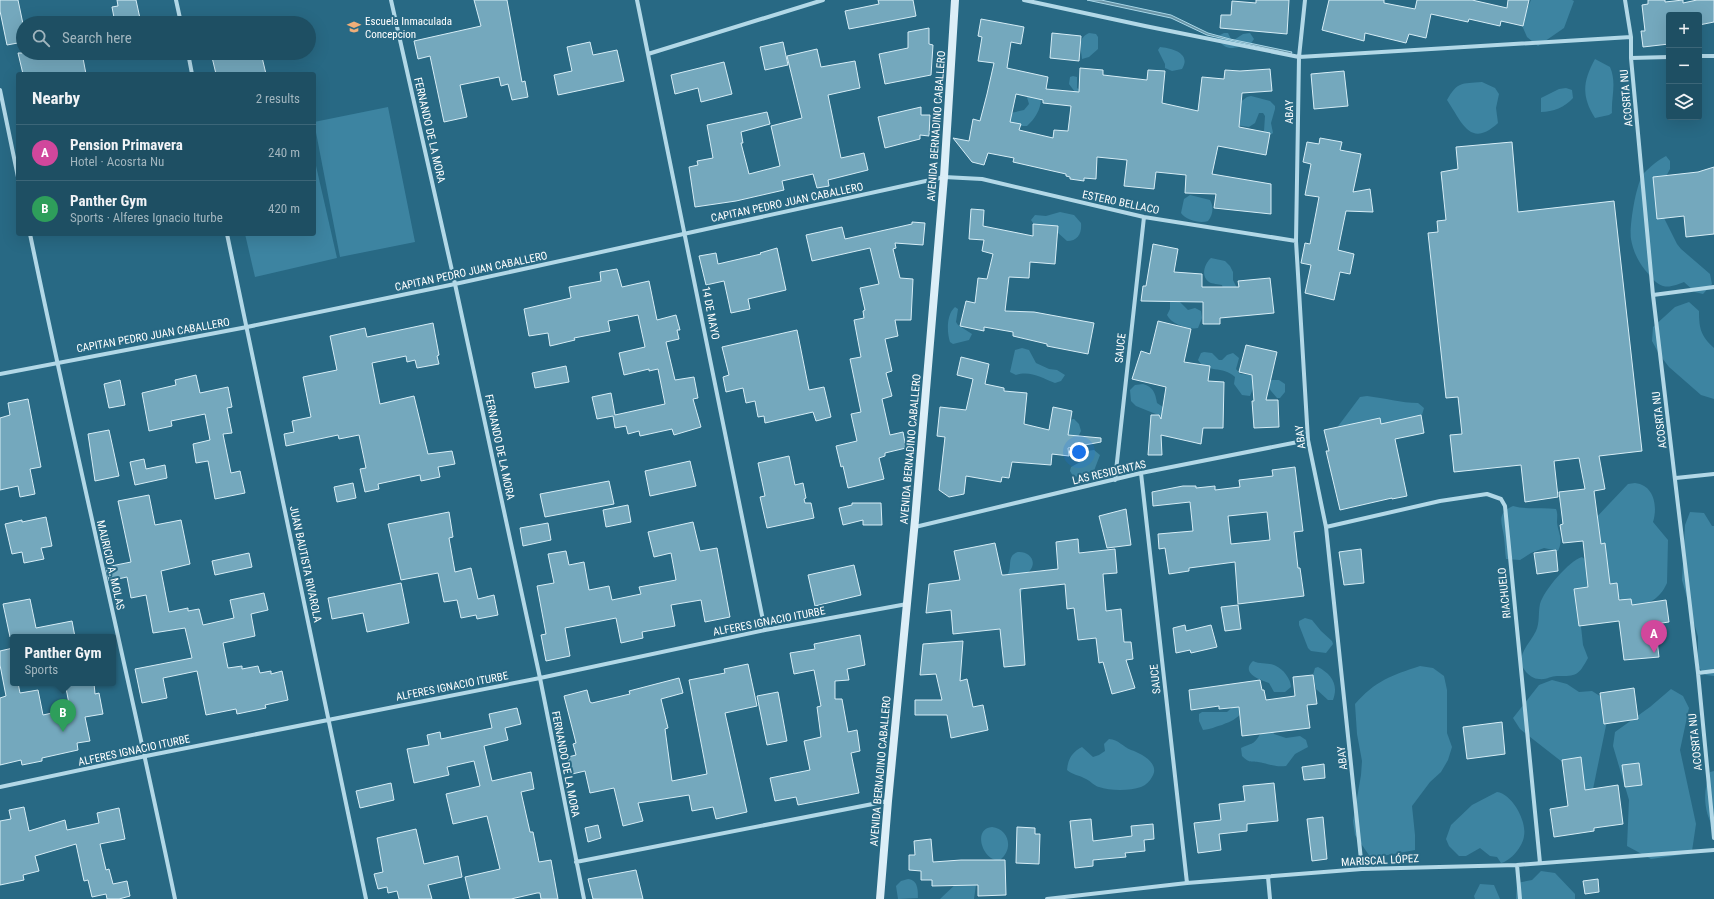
<!DOCTYPE html>
<meta charset="utf-8">
<style>
body{margin:0;font-family:"Roboto Condensed",sans-serif;background:#265669;color:#f1f3f6}
.controls{position:absolute;right:12px;top:12px;display:grid;overflow:hidden;border-radius:4px;box-shadow:0 4px 16px #0002}
.controls button{width:36px;height:36px;display:grid;place-items:center;padding:0;border:0;border-bottom:1px solid #3c6678;background:#1e4f63;color:#f1f3f6;font:20px sans-serif}
.you{position:absolute;left:1079px;top:452px;width:14px;height:14px;margin:-10px;border:3px solid #fff;border-radius:50%;background:#1a73e8;box-shadow:0 0 0 6px #1a73e833}
.badge{display:grid;place-items:center;width:26px;height:26px;border-radius:50%;background:#eead8d;color:#fff;font-size:13px;font-weight:700}
.pin{position:absolute;translate:-50% -33px;filter:drop-shadow(0 1px 2px #0008)}
.pin::after{content:'';position:absolute;top:21px;width:14px;height:12px;background:inherit;clip-path:polygon(0 0,100% 0,50% 100%)}
.popup{position:absolute;left:10px;top:634px;width:106px;height:52px;box-sizing:border-box;display:grid;place-content:center;border-radius:4px;background:#1e4f63;filter:drop-shadow(0 1px 3px #0005);font-size:13px;white-space:nowrap;color:#a1b5be}
.popup b{font-size:15px;color:#f1f3f6}
.popup::after{content:'';position:absolute;left:50%;top:100%;margin-left:-8px;border:8px solid transparent;border-top-color:#1e4f63}
.list{margin:0;padding:0;list-style:none}
h2{display:flex;justify-content:space-between;align-items:center;height:52px;margin:0;padding:0 16px;font-size:17px}
h2 small{font-size:13px;font-weight:400;color:#a1b5be}
.list li{display:grid;grid-template-columns:26px 1fr auto;gap:12px;align-items:center;box-sizing:border-box;height:56px;padding:0 16px;border-top:1px solid #3c6678}
.list b{display:block;font-size:15px;white-space:nowrap}
.list p{margin:0;font-size:13px;white-space:nowrap;color:#a1b5be}
.list em{font-size:13px;font-style:normal;color:#a1b5be}
.icon{flex:none;width:22px;height:22px;fill:none;stroke:currentColor;stroke-width:2;stroke-linecap:round;stroke-linejoin:round}
.map{position:relative;flex:none;width:1714px;height:899px;overflow:hidden}
.search{position:absolute;background:#1e4f63;box-shadow:0 4px 16px #0002;left:16px;top:16px;width:300px;height:44px;display:flex;align-items:center;gap:10px;box-sizing:border-box;padding:0 14px;border-radius:22px;color:#a1b5be;font-size:15px}
.panel{position:absolute;background:#1e4f63;box-shadow:0 4px 16px #0002;left:16px;top:72px;width:300px;height:164px;border-radius:4px}
.map>svg:first-child{display:block}
.green{fill:#3d84a1}
.water{fill:#6994a6;stroke:#a7d6e7}
.building{fill:#74a8bd;stroke:#d6edf6;fill-rule:evenodd}
.lines{fill:none;stroke-linecap:round;stroke-linejoin:round}
.street{stroke:#b2d8e7;stroke-width:4}
.secondary{stroke:#dceef7;stroke-width:8}
.labels{text-anchor:middle;stroke-width:4;stroke-linejoin:round;paint-order:stroke}
.poi-label{font-size:11px;fill:#fff;stroke:#286984;text-anchor:start}
.street-label{font-size:11px;fill:#fff;stroke:#286984}
</style>
<div class="map">
<svg width="1714" height="899" viewBox="0 0 1714 899">
<rect width="100%" height="100%" fill="#286984"/>
<!-- green -->
<path class="green" d="M1531,0H1572L1574,1L1564,28L1538,46L1527,37L1521,23Z
M1089,33L1096,34L1098,37V49L1089,57L1082,59C1081,49 1077,38 1089,33Z
M1224,33H1228L1231,39L1234,40L1243,34L1250,33L1254,39L1250,45C1235,46 1228,54 1218,39V36Z
M1160,47C1171,48 1192,53 1182,69L1172,71L1165,68V64L1158,50Z
M1595,59L1610,67C1617,83 1611,97 1612,113L1609,115L1595,118C1581,96 1583,81 1595,59Z
M1073,76L1077,77V88L1080,90L1102,91L1075,92L1069,84L1070,77Z
M1482,82L1495,88L1499,94L1496,108L1498,123C1470,149 1462,122 1447,100C1458,81 1461,84 1482,82Z
M1566,88L1572,90L1573,98C1565,107 1553,112 1541,112V98L1559,89Z
M1026,94L1041,96C1042,108 1035,119 1027,126H1015L1005,122L1011,113L1024,110L1029,104Z
M1251,96L1270,101L1275,106V109L1271,123L1273,133L1270,135L1264,131L1265,116L1263,113H1259L1255,123L1249,127L1235,125L1239,103L1247,97Z
M388,107L415,242L340,257L314,122Z
M1666,156L1670,161V169L1663,182L1660,210L1677,244L1681,249L1710,274L1712,284L1703,294L1695,292L1684,282C1678,284 1670,288 1663,286C1656,284 1650,276 1645,270C1638,261 1633,251 1631,239C1629,228 1636,182 1644,173C1650,167 1658,160 1666,156Z
M314,157L337,258L255,277L245,234H314Z
M1190,195L1210,200C1214,207 1213,215 1208,221C1200,224 1186,220 1181,213L1184,199Z
M1060,212L1074,215L1081,223C1082,233 1078,241 1067,241L1057,232L1037,229L1031,220L1035,215L1046,216Z
M1211,258L1225,261L1230,266L1233,272V280L1239,292H1224L1222,285C1219,284 1212,284 1209,282C1200,276 1205,263 1211,258Z
M1170,298L1178,300L1188,310L1195,308L1201,311L1202,318L1198,328C1189,330 1171,324 1167,315L1170,309Z
M1689,302L1699,311C1699,329 1701,336 1714,348V399L1701,395L1669,367L1659,354L1652,341L1653,327L1675,307Z
M955,307L958,309L956,322L958,325L972,334L969,340L953,344L950,342C947,333 946,315 955,307Z
M1022,348L1029,350L1036,363L1049,369L1057,370L1065,375L1061,381L1055,383C1042,378 1030,370 1016,375L1010,372L1015,350Z
M1204,352L1212,353L1219,360H1222L1227,355L1233,353L1239,358L1236,369L1240,374L1255,375L1267,380H1279L1285,384V392L1280,398H1277L1266,385L1254,386L1250,396L1242,395L1234,384L1235,377C1223,365 1206,374 1198,360L1201,353Z
M1143,384C1153,387 1155,392 1157,403L1166,409L1168,419L1136,406L1131,401L1130,390L1135,385Z
M1367,396C1385,398 1401,403 1418,403L1424,408L1422,415L1372,427L1341,447L1327,445V438L1336,429L1360,397Z
M1074,419L1079,424L1081,431L1078,437L1071,441L1060,426L1068,420Z
M1094,450L1100,455L1092,476L1085,478L1073,476L1070,471L1071,467L1080,462L1087,451Z
M1635,483C1654,485 1658,506 1653,522L1668,540L1667,583C1660,599 1649,604 1633,607L1627,604L1610,590L1588,539L1592,522L1628,484Z
M1513,506C1527,510 1542,507 1556,509C1558,514 1557,517 1557,522C1558,534 1564,538 1558,551L1544,548L1531,553L1520,560L1506,559C1505,552 1505,545 1504,537C1502,523 1496,513 1513,506Z
M1690,512L1704,513L1712,526H1714V676L1706,675L1696,665L1698,651V637L1682,580L1685,525Z
M1018,552C1027,551 1037,559 1031,569C1029,573 1024,574 1022,578L1023,589L1019,596L1006,576C1014,569 1005,556 1018,552Z
M1582,557L1587,561L1593,574L1580,617L1583,645L1588,658C1578,676 1577,676 1557,676C1551,676 1546,680 1539,679C1534,679 1530,676 1526,672C1513,657 1530,644 1536,631C1540,622 1538,613 1540,604C1544,590 1569,561 1582,557Z
M1305,618L1312,620L1321,631L1332,641L1333,644L1326,653L1311,651L1308,648L1299,625V621Z
M1253,661C1261,665 1270,662 1276,666C1283,669 1291,679 1291,687L1285,692H1274L1269,683C1260,680 1240,673 1253,661Z
M1420,666L1433,668L1444,676L1447,690V733L1452,747L1448,760L1441,772L1430,782L1412,806L1415,835V850L1371,858L1355,835L1353,821L1361,775L1362,761L1357,734L1355,704C1375,681 1392,675 1420,666Z
M1318,667C1331,674 1339,684 1333,700H1328L1316,689L1313,675L1315,668Z
M1552,680L1567,684L1579,692L1592,691L1603,698L1609,711L1592,794L1593,808L1566,765L1520,729L1513,718L1539,685Z
M1671,689L1683,696L1689,708L1680,750L1696,824L1692,851L1679,855L1651,859L1627,846L1629,800L1613,746L1615,732L1650,707Z
M1238,702L1243,711C1236,720 1231,721 1222,725C1213,727 1213,729 1203,730L1199,721V714L1202,712H1227Z
M1271,728L1274,734L1286,738L1300,736L1306,740L1308,747L1295,754L1286,766C1276,767 1272,765 1263,763C1253,760 1251,765 1242,756L1241,748C1250,743 1254,746 1260,734L1259,730Z
M1109,739C1119,740 1122,746 1131,750C1140,753 1161,763 1152,777C1150,781 1146,785 1141,787C1130,791 1110,791 1099,787C1094,786 1091,781 1086,779C1079,775 1073,775 1067,770C1068,759 1072,752 1082,747L1093,757L1099,755L1105,751L1104,744Z
M1714,771V828C1703,812 1703,790 1710,772Z
M1497,792C1512,794 1527,821 1524,836C1523,846 1511,861 1501,863L1497,857L1490,856L1480,848L1466,856H1459L1449,846L1446,839L1451,825L1472,805Z
M992,827C1009,829 1014,849 1000,860C984,863 971,829 992,827Z
M1541,871L1555,873L1575,894V899H1516L1517,883L1532,880Z
M977,878L974,899H940L959,881Z
M908,879C918,880 918,890 918,898L898,899L896,886L901,881Z
M1480,884L1494,885L1500,899H1475L1474,896Z"/>
<!-- water -->
<path class="water" d="M1087,0H1101L1171,15L1208,33L1230,39L1292,52L1291,54L1207,35L1171,18Z"/>
<!-- building -->
<path class="building" d="M0,0H18L23,24V42L7,45L0,11Z
M117,0H136L141,23H115L112,7L118,6Z
M474,0H507L522,82L525,81L528,97L512,100L508,84L501,86L499,77L460,85L467,117L444,122L430,56L418,59L414,41L481,26Z
M878,0H913L916,16L849,29L845,11L879,4Z
M1256,0H1289L1287,34L1220,28L1221,15H1231L1232,1L1256,3Z
M1329,0H1384V3L1415,9L1417,0H1472L1507,8L1508,0H1529L1523,26L1501,21L1500,26L1469,19L1468,22L1431,14L1426,38L1409,34L1406,43L1365,33L1364,41L1322,30Z
M1648,0H1665V2L1683,0V3L1697,0H1714V22L1699,25V15H1669V44L1643,47L1641,31H1645L1642,5L1648,4Z
M981,19L1024,27L1021,44L1011,42L1007,68L1048,77L1046,89L1079,92L1080,68L1103,70V75L1147,80L1148,70L1165,71L1162,103L1198,111L1202,77L1224,79L1225,70L1240,71L1270,69L1272,91L1242,93L1239,127L1270,133L1266,155L1218,146L1212,174L1271,184V214L1214,208L1216,194L1185,193L1186,175L1156,172L1154,189L1124,186L1127,160L1097,157L1096,179L1084,178V181L1070,179V177L1066,176V174L1013,162L1014,158L988,153L984,165L972,162L953,138L969,141L973,119L980,121L987,94L994,63L978,61L982,37L978,36ZM1016,94L1043,100V103L1071,106L1068,131L1054,130L1053,138L1019,130L1021,124L1010,122Z
M929,28V44L933,45L931,75L885,84L879,54L908,48V32Z
M1052,33L1081,36L1079,61L1050,58Z
M590,42L593,55L617,50L624,81L558,95L554,75L572,71L567,47Z
M783,42L788,65L765,70L760,47Z
M817,49L821,67L855,61L860,88L828,95L841,158L864,153L868,170L828,180L829,186L817,188L813,174L782,181L784,190L736,201L695,207L689,167L698,165L697,161L713,158L707,125L767,112L770,124L741,132L743,143H741L749,174L780,166L771,126L802,118L787,56Z
M18,53H82L86,74H23Z
M211,53H261L266,74H216Z
M724,62L732,94L701,102L698,88L675,94L671,75Z
M1344,71L1348,106L1314,109L1311,74Z
M921,107V115H930L929,136L920,135V139L885,148L878,117Z
M1320,138L1342,142L1340,150L1361,154L1353,192L1370,189L1373,212L1346,211L1338,250L1354,254L1350,274L1340,272L1334,300L1305,293L1311,265L1301,263L1305,243L1310,244L1319,197L1305,195L1311,164L1303,162L1307,142L1319,144Z
M1512,142L1518,212L1614,201L1642,451L1599,456L1605,489L1594,491L1601,544L1605,543L1610,584L1617,583L1619,600L1631,599L1632,605L1666,600L1669,622L1655,624L1659,657L1624,660L1619,621L1579,626L1574,589L1588,587L1583,541L1563,543L1560,525L1563,524L1559,492L1585,489L1579,458L1554,461L1558,497L1525,502L1521,465L1454,472L1450,435L1462,434L1458,397L1446,398L1428,233L1438,232L1437,221L1446,220L1441,172L1458,169L1456,147Z
M1714,167V234L1686,237L1684,216L1657,219L1653,177L1698,172Z
M971,209L984,210L983,226L1033,236V224L1058,226L1055,264L1030,262L1029,278L1009,277L1005,311L1034,312L1094,323L1088,354L1047,346V344L1013,336V332L984,327V331L960,326L966,301L975,303L978,278L987,279L993,254L982,251L984,240L969,239Z
M912,222L925,223L923,245L895,243L896,248L893,249L900,278L913,279L911,320H895L898,336L885,339L892,371L886,373L892,396L882,399L890,435L903,432L906,448L885,453V456L879,458L884,479L848,488L843,466L841,467L836,446L857,441L851,414L861,412L850,359L861,357L854,320L864,318L863,311L865,310L860,288L879,284L870,248L812,261L806,235L842,227L845,239L912,224Z
M1153,244L1178,249L1174,272L1202,274V287H1239L1238,281L1270,278L1274,313L1220,318V324H1203V302L1141,301L1143,286H1146Z
M777,248L786,290L748,299L750,309L731,313L724,281L706,285L699,256L716,253L718,264L761,254L760,253Z
M617,269L622,287L649,281L657,320L676,315L680,330H677L679,339L666,342L675,380L694,377L698,398L693,399L701,427L674,435L672,429L640,436L639,431L628,434L626,426L615,428L613,416L597,419L592,397L611,393L615,415L665,404L658,369L649,371V369L624,375L619,353L645,347L638,315L608,321L610,331L574,338L575,340L550,346L548,333L529,336L524,309L571,298L569,287L601,281L600,272Z
M1158,321L1191,329L1184,362L1210,366L1208,381L1224,382L1223,428H1203L1201,444L1161,435L1162,455H1148L1151,415H1159L1161,419L1166,387L1132,379L1141,351L1150,354Z
M433,323L439,355L437,356L439,364L417,368L415,360L407,362L406,356L372,363L380,404L414,396L428,454L452,451L455,464L438,467L440,477L421,481L420,475L378,484L379,489L365,492L360,469L366,468L359,435L339,439L338,435L286,446L284,434L294,432L292,421L311,417L303,377L337,370L330,336L365,328L367,337Z
M797,330L809,390L824,387L831,417L816,421L813,412L765,423L764,416L758,417L755,401L746,403L743,388L726,392L723,377L729,375L722,347Z
M1246,345L1277,352L1266,400H1278L1279,427L1254,428L1252,401H1254L1252,375L1239,372Z
M961,357L989,364L985,384L1004,388V391L1027,393L1024,424L1049,430L1053,407L1072,411L1068,435L1101,438V442L1068,448L1069,456L1052,454L1051,465L1012,462L1009,478L1002,477L1001,482L966,476L964,494L949,497L939,490L945,437L937,436L940,407L966,410L973,379L957,375Z
M566,366L569,382L535,388L532,373Z
M196,375L200,393L228,387L232,407L227,408L232,433L223,434L231,473L240,471L245,493L215,499L208,461L196,463L193,444L210,440L205,414L171,421L172,426L149,431L142,393L176,385L175,380Z
M120,380L125,405L109,408L104,384Z
M28,399L41,467L30,469L35,494L20,497L18,486L0,490V418L10,415L8,403Z
M1421,415L1424,433L1395,439L1407,496L1392,499V498L1340,510L1326,451H1329L1324,430L1380,418L1381,424Z
M109,430L119,476L95,481L88,434Z
M789,456L795,485L803,483L806,498L804,499L805,503H811L814,518L767,528L760,497L765,496L758,463Z
M144,459L146,469L165,465L167,478L135,485L130,462Z
M690,461L696,486L650,496L645,471Z
M1295,467L1303,531L1294,532L1298,568H1300L1304,596L1238,604L1235,562L1189,568V571L1169,574L1165,548L1159,549L1158,534L1193,531L1190,502L1153,506L1152,492L1183,486H1196V488L1215,486V490L1240,487L1239,480L1273,476L1272,470ZM1267,512L1270,540L1231,544L1228,516Z
M609,481L614,504L545,517L540,494Z
M353,483L356,498L337,502L334,487Z
M149,495L155,525L181,520L190,564L161,571L169,612L188,608V611L199,609L203,625L234,618L230,600L264,593L268,610L251,614L255,636L223,643L228,668L242,666V669L258,666L260,673L271,671V674L282,671L288,700L265,705L266,708L237,714L236,709L206,715L197,671L163,678L167,698L142,703L135,669L192,658L185,628L153,633L146,595L131,598L127,577L109,581L106,567L131,562L118,501Z
M852,503H881L882,525H863V520L843,525L839,508L852,505Z
M628,505L631,522L606,527L603,510Z
M1126,509L1131,545L1107,548L1099,516Z
M449,512L453,537L449,538L455,572L471,568L478,599L494,595L498,615L477,619L476,615L461,618L457,600L444,602L438,573L401,580L388,524Z
M46,517L52,546L41,548L44,559L24,563L22,552L12,554L5,524L22,520V522Z
M693,522L700,551L717,548L730,617L705,622L701,600L671,605L675,626L642,632L643,638L621,643L616,618L565,628L570,656L546,661L541,635L546,634L537,586L554,583L548,554L566,551L569,565L584,562L589,590L609,586L612,600L641,594L639,587L676,580L671,553L654,557L648,532Z
M548,523L551,540L523,546L520,528Z
M1078,539L1079,553L1115,549L1117,573L1103,574L1106,611L1121,609L1124,642H1131L1133,659L1126,660L1135,688L1112,694L1103,662L1099,663L1096,638L1078,640L1074,608L1067,609L1065,584L1020,589L1025,665L1004,667L1000,629L953,634L951,610L926,613L929,584L960,580L954,551L995,543L1002,575H1004L1058,569L1056,542Z
M1361,549L1364,583L1344,585L1339,552Z
M1556,550L1558,571L1537,574L1534,553Z
M249,553L252,567L215,575L212,561Z
M854,565L861,595L815,606L808,575Z
M401,583L409,623L367,632L363,613L332,619L328,598Z
M30,599L36,628L72,621L75,637H10L3,604Z
M1238,605L1241,629L1225,631L1221,607Z
M1185,625L1186,631L1211,625L1217,647L1191,653L1190,650L1176,653L1173,628Z
M860,635L865,665L847,669L849,680L835,681V699H842L848,732L857,730L860,751L851,753L859,793L798,805L796,797L775,801L770,778L810,770L804,741L821,737L817,707L821,706L814,670L794,674L790,653L815,649L814,644Z
M963,641L960,681L967,679L973,707L983,705L988,730L951,738L947,715H915V700H942L936,674L920,675L923,644Z
M13,648V683H18L20,693L38,690L43,715L70,709L65,683H94L95,694L99,693L103,714L85,717L90,741L77,743L78,750L42,758V761L22,765L21,760L0,765V698L6,696L0,665V651Z
M748,664L757,706L725,713L747,812L716,819L713,807L692,811L689,795L638,803L643,821L623,826L614,788L590,793L585,771L572,774L568,757L576,755L573,744L576,743L564,696L587,690L590,702L592,703L630,694L629,691L679,678L683,693L661,699L668,728L665,729L672,781L707,774L689,680L725,673L724,669Z
M1313,675L1317,704L1307,705L1310,728L1242,736L1239,707L1219,709V706L1191,710L1189,690L1260,680L1262,690H1264L1266,700L1295,696L1293,677Z
M1634,688L1638,719L1604,724L1600,693Z
M778,692L787,741L767,745L757,696Z
M517,708L521,724L505,728L508,740L484,746L492,781L531,772L534,789L521,792L530,832H533L539,862L551,860L558,899H541L540,893H537L511,899H470L465,877L500,869L487,816L453,824L446,794L480,786L474,761L447,767L449,775L414,783L407,749L429,745L427,735L440,732L441,739L492,728L489,714Z
M1502,722L1505,754L1467,759L1463,727Z
M1581,757L1585,790L1618,785L1623,824L1594,828V831L1554,837L1550,809L1568,806L1562,760Z
M1639,763L1642,785L1625,787L1622,765Z
M1324,764L1325,778L1304,780L1302,767Z
M391,783L394,800L360,808L356,791Z
M1274,783L1278,821L1247,824V831L1219,834L1221,850L1198,853L1194,823L1221,820L1219,804L1245,801L1243,786Z
M24,807L29,831L65,820L67,830L99,823L97,813L119,808L125,839L100,844L106,870L109,869L113,884L127,881L130,896L119,899H107L106,894L92,897L88,880L84,881L76,844L35,856L39,871L23,875L24,880L0,885V821L11,819L9,810Z
M1323,817L1327,859L1312,861L1307,819Z
M1091,819L1093,841L1132,836L1131,826L1153,824L1154,839L1144,840L1145,851L1125,853L1126,857L1093,860V866L1075,868L1070,821Z
M598,825L601,838L588,842L585,828Z
M1017,827L1035,828V834H1040L1039,864L1016,863Z
M416,829L424,864L458,856L462,877L428,885L432,899H399L397,891L388,893L387,887L378,889L374,874L383,872L377,838Z
M931,839L933,862L961,860H1005L1006,895L978,896V885L932,886V880H921V871L909,870V855H915L914,841Z
M636,870L643,899H593L588,879Z
M1598,879L1599,892L1585,894L1583,881Z"/>
<g class="lines">
<!-- street -->
<path class="street" d="M176,0L181,23
M391,0L455,284L540,678L584,899
M637,0L765,630
M1024,0L1145,26L1299,57L1631,37
M1305,0L1299,57L1296,241L1308,440L1326,527L1362,869
M1625,0L1631,37V58L1653,295L1698,673L1714,838
M188,53L192,74
M648,54L823,0
M1699,56H1714
M1631,58L1669,57
M0,90L18,177
M30,234C76,456 129,677 175,899
M227,234L366,899
M1653,295L1714,287
M0,374L247,327L455,284L944,177L982,179L1144,217L1296,241
M1141,473L1187,883
M1676,478L1714,474
M1115,480L1144,217
M915,527L1141,473L1308,440
M1326,527L1440,501L1487,494L1501,499L1505,506L1540,863
M1698,673L1714,671
M0,787L146,756L540,678L765,630L907,604
M576,862L888,801
M1517,865L1520,899
M1268,877L1270,899
M1047,899L1187,883L1362,869L1517,865L1714,850"/>
<!-- secondary -->
<path class="secondary" d="M880,899L888,801L915,520L944,177L955,0"/>
</g>
<!-- icons -->
<defs>
<g id="school-bare" transform="scale(1.08)"><path d="M0-5L7-2L0 1L-7-2ZM-4 1L0 2.5L4 1V4Q0 6-4 4Z" fill="#efae79" stroke="#286984" stroke-width="2.5" paint-order="stroke"/></g>
</defs>
<g fill-rule="evenodd">
<use href="#school-bare" x="354" y="27"/>
</g>
<g class="labels">
<!-- poi labels -->
<g class="poi-label">
<text x="365" y="25">Escuela Inmaculada<tspan x="365" dy="13">Concepcion</tspan></text>
</g>
<!-- street labels -->
<g class="street-label">
<text transform="translate(1626 98) rotate(-95)" y="4">ACOSRTA NU</text>
<text transform="translate(1289 112) rotate(-89)" y="4">ABAY</text>
<text transform="translate(936 126) rotate(-86)" y="4">AVENIDA BERNADINO CABALLERO</text>
<text transform="translate(430 130) rotate(77)" y="4">FERNANDO DE LA MORA</text>
<text transform="translate(787 202) rotate(-12)" y="4">CAPITAN PEDRO JUAN CABALLERO</text>
<text transform="translate(1121 202) rotate(12)" y="4">ESTERO BELLACO</text>
<text transform="translate(471 271) rotate(-12)" y="4">CAPITAN PEDRO JUAN CABALLERO</text>
<text transform="translate(711 313) rotate(79)" y="4">14 DE MAYO</text>
<text transform="translate(153 335) rotate(-10)" y="4">CAPITAN PEDRO JUAN CABALLERO</text>
<text transform="translate(1120 348) rotate(-84)" y="4">SAUCE</text>
<text transform="translate(1659 420) rotate(-97)" y="4">ACOSRTA NU</text>
<text transform="translate(1300 437) rotate(-97)" y="4">ABAY</text>
<text transform="translate(500 447) rotate(78)" y="4">FERNANDO DE LA MORA</text>
<text transform="translate(910 449) rotate(-85)" y="4">AVENIDA BERNADINO CABALLERO</text>
<text transform="translate(1109 472) rotate(-13)" y="4">LAS RESIDENTAS</text>
<text transform="translate(306 564) rotate(78)" y="4">JUAN BAUTISTA RIVAROLA</text>
<text transform="translate(111 565) rotate(77)" y="4">MAURICIO A. MOLAS</text>
<text transform="translate(1504 593) rotate(-96)" y="4">RIACHUELO</text>
<text transform="translate(769 621) rotate(-11)" y="4">ALFERES IGNACIO ITURBE</text>
<text transform="translate(1155 679) rotate(-96)" y="4">SAUCE</text>
<text transform="translate(452 686) rotate(-11)" y="4">ALFERES IGNACIO ITURBE</text>
<text transform="translate(1695 742) rotate(-96)" y="4">ACOSRTA NU</text>
<text transform="translate(134 750) rotate(-12)" y="4">ALFERES IGNACIO ITURBE</text>
<text transform="translate(1342 758) rotate(-96)" y="4">ABAY</text>
<text transform="translate(566 764) rotate(79)" y="4">FERNANDO DE LA MORA</text>
<text transform="translate(880 771) rotate(-85)" y="4">AVENIDA BERNADINO CABALLERO</text>
<text transform="translate(1380 860) rotate(-3)" y="4">MARISCAL LÓPEZ</text>
</g>
</g>
</svg>
<div class="controls">
<button>+</button>
<button>−</button>
<button><svg class="icon" aria-label="layers" viewBox="0 0 24 24"><path d="M12 4l9 5-9 5-9-5zM3 14l9 5 9-5"/></svg></button>
</div>
<div class="you"></div>
<div class="pin badge" style="left:1654px;top:653px;background:#d1479c">A</div>
<div class="pin badge" style="left:63px;top:732px;background:#2e9e5b">B</div>
<div class="popup"><b>Panther Gym</b>Sports</div>
<div class="search"><svg class="icon" aria-label="search" viewBox="0 0 24 24"><circle cx="10" cy="10" r="6"/><path d="M15 15l6 6"/></svg>Search here</div>
<section class="panel">
<h2>Nearby<small>2 results</small></h2>
<ul class="list">
<li><span class="badge" style="background:#d1479c">A</span><div><b>Pension Primavera</b><p>Hotel · Acosrta Nu</p></div><em>240 m</em></li>
<li><span class="badge" style="background:#2e9e5b">B</span><div><b>Panther Gym</b><p>Sports · Alferes Ignacio Iturbe</p></div><em>420 m</em></li>
</ul>
</section>
</div>
